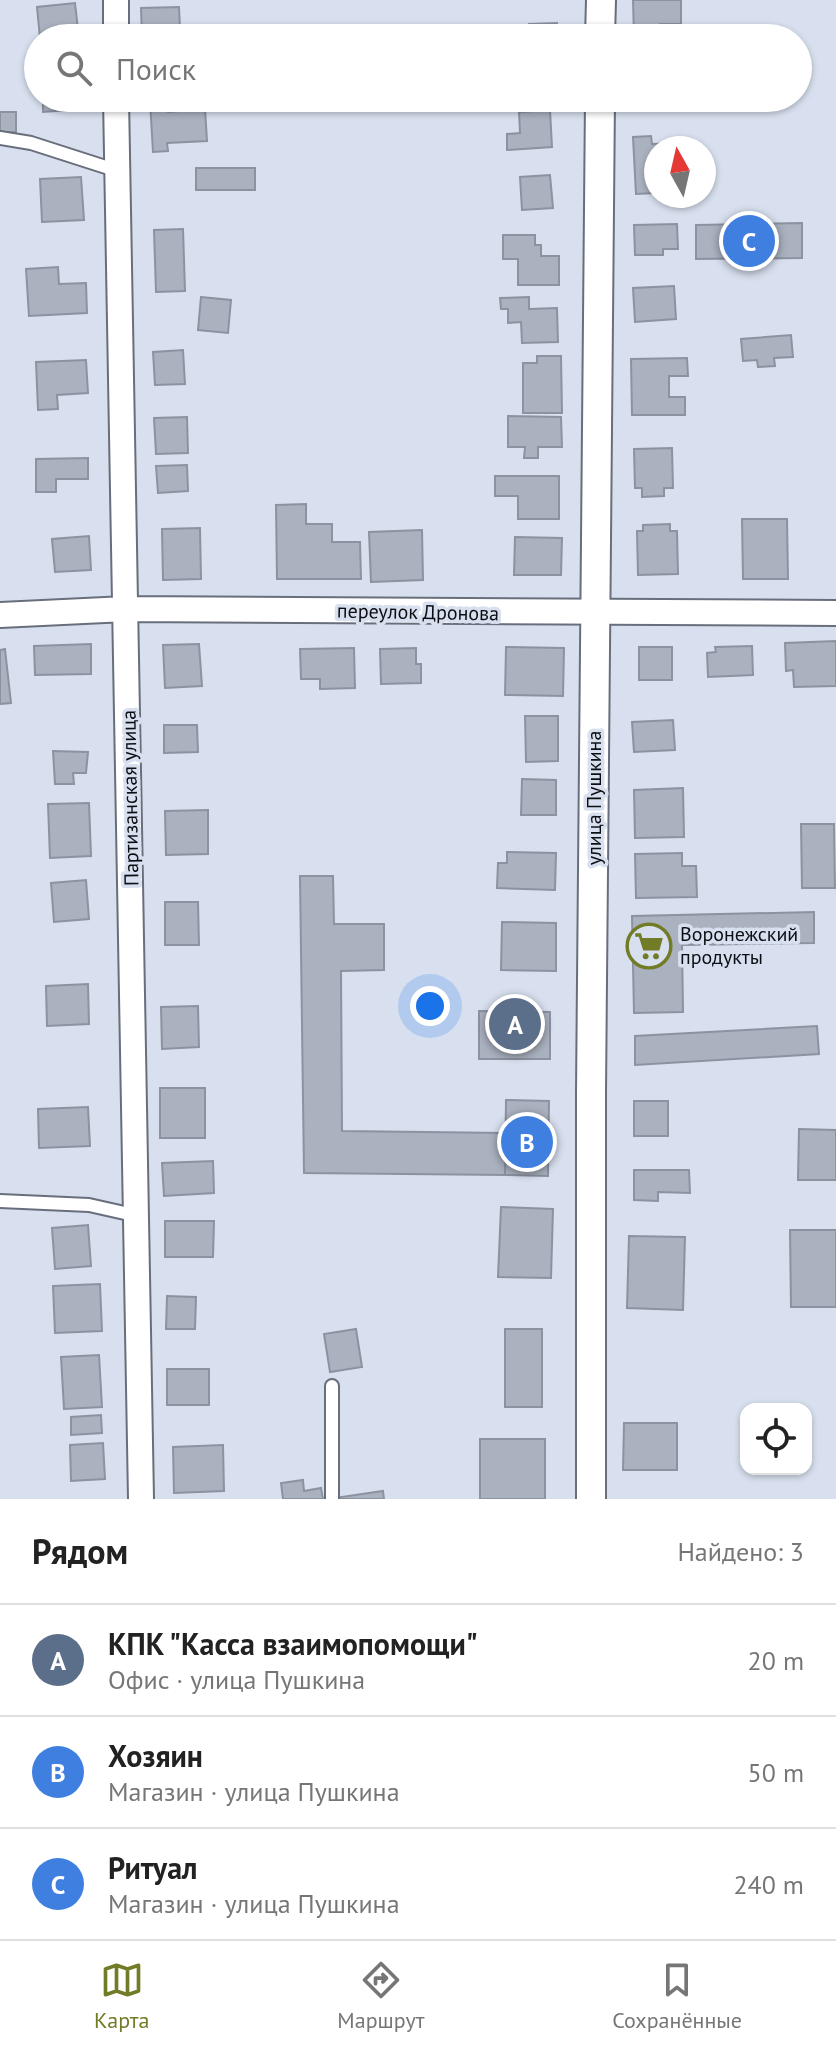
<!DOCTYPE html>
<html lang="ru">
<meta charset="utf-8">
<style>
body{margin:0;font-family:"PT Sans",sans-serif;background:#f2f2f2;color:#222}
.controls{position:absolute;right:24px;bottom:24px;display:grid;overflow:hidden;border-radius:16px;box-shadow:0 2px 6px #0004}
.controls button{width:72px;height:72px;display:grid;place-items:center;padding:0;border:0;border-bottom:2px solid #e0e0e0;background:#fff;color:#222;font:40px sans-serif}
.compass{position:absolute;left:644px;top:136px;width:72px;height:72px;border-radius:50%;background:#fff;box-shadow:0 2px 6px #0004;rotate:352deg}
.you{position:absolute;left:430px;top:1006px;width:28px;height:28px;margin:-20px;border:6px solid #fff;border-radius:50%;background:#1a73e8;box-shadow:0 0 0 12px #1a73e833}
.badge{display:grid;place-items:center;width:52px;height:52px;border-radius:50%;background:#727b26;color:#fff;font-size:26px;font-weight:700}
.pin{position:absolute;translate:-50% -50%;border:4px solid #fff;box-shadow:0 2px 8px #0006}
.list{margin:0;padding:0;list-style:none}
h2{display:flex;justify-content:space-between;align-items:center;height:104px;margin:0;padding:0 32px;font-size:34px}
h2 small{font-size:26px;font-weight:400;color:#767676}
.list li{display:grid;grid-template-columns:52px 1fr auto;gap:24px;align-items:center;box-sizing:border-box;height:112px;padding:0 32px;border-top:2px solid #e0e0e0}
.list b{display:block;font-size:30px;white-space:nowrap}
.list p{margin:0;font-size:26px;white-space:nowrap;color:#767676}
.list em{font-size:26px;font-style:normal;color:#767676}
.icon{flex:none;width:44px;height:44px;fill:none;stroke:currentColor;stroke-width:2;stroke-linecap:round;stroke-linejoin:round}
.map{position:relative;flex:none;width:836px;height:1499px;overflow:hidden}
.search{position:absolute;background:#fff;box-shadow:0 2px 6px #0004;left:24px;right:24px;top:24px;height:88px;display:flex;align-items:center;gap:20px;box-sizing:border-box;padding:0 28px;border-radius:44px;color:#767676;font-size:30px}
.sheet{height:440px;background:#fff}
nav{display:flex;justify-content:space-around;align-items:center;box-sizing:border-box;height:112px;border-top:2px solid #e0e0e0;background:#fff;font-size:22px;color:#767676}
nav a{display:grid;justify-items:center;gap:4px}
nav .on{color:#727b26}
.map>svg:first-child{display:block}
.building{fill:#aab1bf;stroke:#8b92a0;stroke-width:2}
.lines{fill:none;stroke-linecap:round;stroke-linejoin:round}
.service-casing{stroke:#686e7b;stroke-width:16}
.minor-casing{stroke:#686e7b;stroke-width:28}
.tertiary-casing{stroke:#686e7b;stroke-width:32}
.service{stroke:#fff;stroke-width:12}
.minor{stroke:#fff;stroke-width:24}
.tertiary{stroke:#fff;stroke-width:28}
.labels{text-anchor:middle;stroke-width:7;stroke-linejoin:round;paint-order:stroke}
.street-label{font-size:20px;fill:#0b0e13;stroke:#d8e0ef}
.poi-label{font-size:20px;fill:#0b0e13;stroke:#d8e0ef;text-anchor:start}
</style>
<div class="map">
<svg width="836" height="1499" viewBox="0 0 836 1499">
<rect width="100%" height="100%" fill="#d8e0ef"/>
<!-- building -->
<path class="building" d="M633,0H681V24H660V38H634Z
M75,3L79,38H40L37,7Z
M179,7L180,28H174V37L183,38H142L141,8Z
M557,23V38H513L530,37L529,24Z
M43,98H82L83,109L43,112Z
M637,98H684V105L637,104Z
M167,100L168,112L205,109L207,141L167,143L168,151L153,152L150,101Z
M550,110L552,147L507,150V134L520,133L519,112Z
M0,112H16V132H0Z
M651,136L652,144L685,143V148H656V193L636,194L633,137Z
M196,168H255V190H196Z
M550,175L553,208L522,210L520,177Z
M81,177L84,220L42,222L40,179Z
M802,223V258L696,259V225Z
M677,224L678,249H663V255H635L634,225Z
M183,229L185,291L156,292L154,230Z
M503,235H535V245H541V256H559V285H518V259H503Z
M58,267L59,284L86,283L87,313L29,316L26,269Z
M674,286L676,319L635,322L633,288Z
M201,297L231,300L228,333L198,330Z
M529,297V309L557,308L558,342L522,343L521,322L508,323V309H501L500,298Z
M791,335L793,357L774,358L775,366L758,367L757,360L743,361L741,339Z
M183,350L185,384L155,385L153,352Z
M537,356H561L562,413H523V363H537Z
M687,358L688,376H669V397H685V415H632L631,359Z
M86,360L88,393L57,395L58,409L38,410L36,362Z
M508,416L561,417L562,447H538V458H524L525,447H508Z
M187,417L188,453L156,454L154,418Z
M672,448L673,488H664V496L642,497V488H635L634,449Z
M88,458V479H56V492H36V459Z
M187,465L188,491L158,493L156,466Z
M495,476H559V519H518V496H495Z
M306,504V524H332V542H360L361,579H277L276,505Z
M742,519H787L788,579H743Z
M670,524V531H677L678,574L638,575L637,531H643V525Z
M200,528L201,579L163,580L162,529Z
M422,530L423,580L371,582L369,532Z
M89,536L91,570L55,572L52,539Z
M515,537L562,538L561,575H514Z
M836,641V686L794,687L793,670L786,671L785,643Z
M91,644V674L35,675L34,646Z
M199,644L202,686L165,688L163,645Z
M752,646L753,675L708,677L707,653L716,652L715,647Z
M506,647L564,648L563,696L505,695Z
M639,647H672V680H639Z
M354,648L355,688L320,689V679H301L300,649Z
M416,648V664H421V683L381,684L380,649Z
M5,649L11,703L0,704V650Z
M525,716H558V761L526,762Z
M673,720L675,750L634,752L632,722Z
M164,725H197L198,752L164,753Z
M53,751L88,752L86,773H73L74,784H55Z
M522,779L556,780V815H521Z
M683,788L684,837L635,838L634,790Z
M89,803L91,856L50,858L48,804Z
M208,810V854L166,855L165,811Z
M801,824H834L835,888H802Z
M507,852L556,853L555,890L497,888L498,863H507Z
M682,853V866H696L697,897L636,898L635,854Z
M300,876H333L334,924H384V970L341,971L342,1131L506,1133L505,1175L304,1173Z
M86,880L89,919L54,922L51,883Z
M165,902H198L199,945H165Z
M814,912V943L682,945L683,1012L634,1013L632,916Z
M502,922L556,923V971L501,970Z
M88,984L89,1024L47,1026L46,986Z
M198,1006L199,1047L162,1049L161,1007Z
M479,1011L550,1012V1059H479Z
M817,1026L819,1054L635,1065V1036Z
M160,1088H205V1138H160Z
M506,1100L549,1101L548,1176L505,1175Z
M634,1101H668V1136H634Z
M88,1107L90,1146L39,1148L38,1109Z
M799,1129L836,1130V1180H798Z
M213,1161L214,1193L164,1196L162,1163Z
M634,1170H689L690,1193L658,1192V1201L634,1200Z
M501,1207L553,1209L551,1278L498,1277Z
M165,1221H214L213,1257H165Z
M88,1225L91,1266L55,1269L52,1228Z
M790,1230H836V1307H791Z
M629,1236L685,1237L683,1310L627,1308Z
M100,1284L102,1331L55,1333L53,1286Z
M167,1296L196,1297L195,1329H166Z
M356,1329L362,1367L330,1372L324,1334Z
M505,1329H542V1407H505Z
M99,1355L102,1407L64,1409L61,1357Z
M167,1369H209V1405H167Z
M101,1415L102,1433L71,1435V1417Z
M624,1423H677V1470H623Z
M480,1439H545V1499H480Z
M103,1443L105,1479L71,1481L70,1445Z
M223,1445L224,1491L174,1493L173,1447Z
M303,1480L304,1491L321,1488L323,1499H283L281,1483Z
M383,1491L384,1499H341V1497Z"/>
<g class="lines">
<!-- service casing -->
<g class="service-casing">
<path id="service" d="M0,138L31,143L115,170
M0,1201L89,1205L138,1216
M332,1386V1499"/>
</g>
<!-- minor casing -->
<g class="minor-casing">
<path id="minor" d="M116,38V0
M116,98L141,1499
M0,615L126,609L836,613"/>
</g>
<!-- tertiary casing -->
<g class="tertiary-casing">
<path id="tertiary" d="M600,38L601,0
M591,1499V1092L600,98"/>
</g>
<!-- service -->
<use href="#service" class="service"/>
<!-- minor -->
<use href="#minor" class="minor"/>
<!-- tertiary -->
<use href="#tertiary" class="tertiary"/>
</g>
<!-- icons -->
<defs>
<g id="supermarket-ring" transform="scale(2.3)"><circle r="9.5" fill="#d8e0ef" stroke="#727b26" stroke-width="1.5"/><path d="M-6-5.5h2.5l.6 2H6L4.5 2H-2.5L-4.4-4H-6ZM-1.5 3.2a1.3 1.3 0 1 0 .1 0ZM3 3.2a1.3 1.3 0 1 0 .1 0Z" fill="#727b26"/></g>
</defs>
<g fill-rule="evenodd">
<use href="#supermarket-ring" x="649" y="946"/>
</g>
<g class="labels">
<!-- street labels -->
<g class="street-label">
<text transform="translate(418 612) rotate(1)" y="7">переулок Дронова</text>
<text transform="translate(130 798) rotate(-91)" y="7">Партизанская улица</text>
<text transform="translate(594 798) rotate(-90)" y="7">улица Пушкина</text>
</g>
<!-- poi labels -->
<g class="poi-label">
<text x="680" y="941">Воронежский<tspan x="680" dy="23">продукты</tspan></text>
</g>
</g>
</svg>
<div class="controls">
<button><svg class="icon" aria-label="locate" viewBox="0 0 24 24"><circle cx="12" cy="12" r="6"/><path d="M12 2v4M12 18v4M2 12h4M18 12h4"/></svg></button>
</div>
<svg class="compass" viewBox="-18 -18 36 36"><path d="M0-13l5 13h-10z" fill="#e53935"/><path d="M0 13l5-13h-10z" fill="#767676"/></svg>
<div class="you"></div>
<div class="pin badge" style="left:515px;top:1024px;background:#5c6f8a">A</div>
<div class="pin badge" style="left:527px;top:1142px;background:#3f7fe0">B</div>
<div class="pin badge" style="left:749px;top:241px;background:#3f7fe0">C</div>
<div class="search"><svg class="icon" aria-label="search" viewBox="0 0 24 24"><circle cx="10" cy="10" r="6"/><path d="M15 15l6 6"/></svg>Поиск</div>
</div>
<section class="sheet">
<h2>Рядом<small>Найдено: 3</small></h2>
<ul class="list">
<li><span class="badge" style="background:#5c6f8a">A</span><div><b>КПК &quot;Касса взаимопомощи&quot;</b><p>Офис · улица Пушкина</p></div><em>20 m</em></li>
<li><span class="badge" style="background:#3f7fe0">B</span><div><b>Хозяин</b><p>Магазин · улица Пушкина</p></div><em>50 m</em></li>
<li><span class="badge" style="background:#3f7fe0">C</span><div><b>Ритуал</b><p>Магазин · улица Пушкина</p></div><em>240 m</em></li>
</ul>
</section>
<nav>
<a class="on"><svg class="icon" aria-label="map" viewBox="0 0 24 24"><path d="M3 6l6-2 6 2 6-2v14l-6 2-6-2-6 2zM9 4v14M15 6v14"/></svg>Карта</a>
<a><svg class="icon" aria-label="directions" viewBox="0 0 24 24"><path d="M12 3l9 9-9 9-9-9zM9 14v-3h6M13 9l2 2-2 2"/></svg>Маршрут</a>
<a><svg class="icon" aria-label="saved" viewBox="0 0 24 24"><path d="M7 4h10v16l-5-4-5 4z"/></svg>Сохранённые</a>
</nav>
